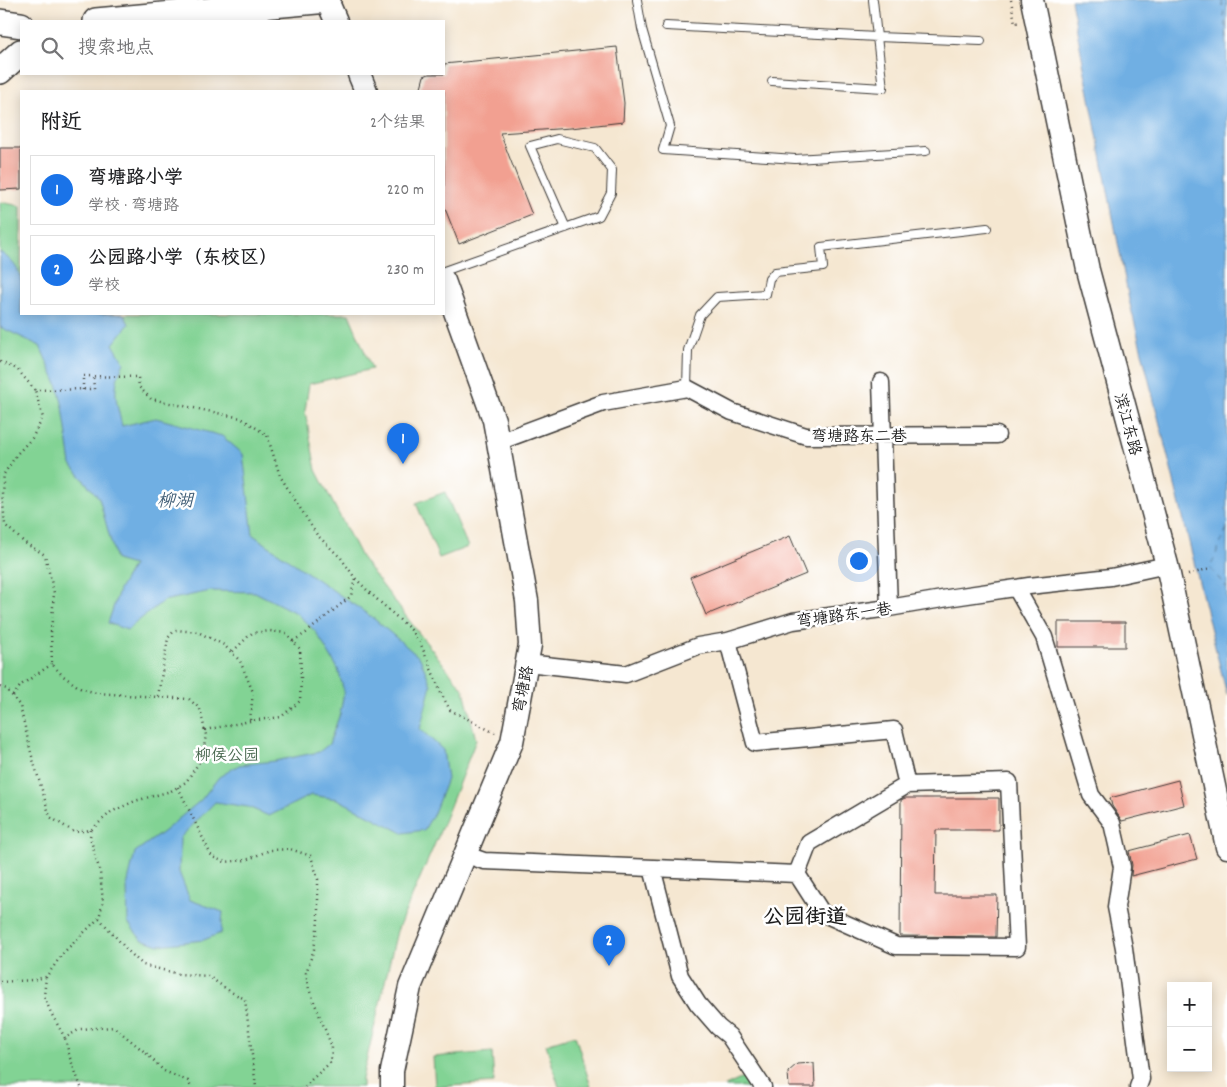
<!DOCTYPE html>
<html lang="zh">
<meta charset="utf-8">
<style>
body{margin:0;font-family:Dekko,"LXGW WenKai TC",sans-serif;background:#f6f6f6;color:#202124}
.controls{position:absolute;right:15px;bottom:15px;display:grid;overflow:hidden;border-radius:0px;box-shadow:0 2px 12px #0003}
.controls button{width:45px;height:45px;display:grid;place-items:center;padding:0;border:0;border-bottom:1px solid #e0e0e0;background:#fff;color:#202124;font:25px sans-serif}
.you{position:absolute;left:858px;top:560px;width:18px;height:18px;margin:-12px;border:4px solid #fff;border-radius:50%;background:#1a73e8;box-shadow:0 0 0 8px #1a73e833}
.badge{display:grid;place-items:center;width:32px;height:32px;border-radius:50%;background:#1a73e8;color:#fff;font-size:16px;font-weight:700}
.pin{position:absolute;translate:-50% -41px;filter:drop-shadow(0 1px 2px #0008)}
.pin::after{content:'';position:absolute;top:26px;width:18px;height:15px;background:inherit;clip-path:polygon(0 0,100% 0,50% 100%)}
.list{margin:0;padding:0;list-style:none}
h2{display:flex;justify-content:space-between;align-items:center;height:65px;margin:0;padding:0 20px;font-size:21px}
h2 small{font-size:16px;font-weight:400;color:#757577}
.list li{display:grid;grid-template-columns:32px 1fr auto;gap:15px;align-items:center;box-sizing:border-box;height:70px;margin:0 10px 10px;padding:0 10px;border:1px solid #e0e0e0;border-radius:0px}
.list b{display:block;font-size:19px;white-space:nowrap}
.list p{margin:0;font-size:16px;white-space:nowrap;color:#757577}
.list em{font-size:16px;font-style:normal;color:#757577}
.icon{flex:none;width:28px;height:28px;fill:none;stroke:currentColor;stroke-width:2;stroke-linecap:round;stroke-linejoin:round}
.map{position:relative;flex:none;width:1227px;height:1087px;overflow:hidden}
.search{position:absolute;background:#fff;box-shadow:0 2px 12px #0003;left:20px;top:20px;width:425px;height:55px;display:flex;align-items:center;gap:12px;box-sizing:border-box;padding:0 18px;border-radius:0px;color:#757577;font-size:19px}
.panel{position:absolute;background:#fff;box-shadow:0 2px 12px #0003;left:20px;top:90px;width:425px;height:225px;border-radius:0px}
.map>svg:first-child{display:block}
.green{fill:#82d394;stroke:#4f7858}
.water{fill:#6fafe3;stroke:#466680}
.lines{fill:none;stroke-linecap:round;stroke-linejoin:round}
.ferry{stroke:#415e76;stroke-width:1;stroke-dasharray:6 5;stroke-linecap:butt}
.building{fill:#f2a091}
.lane-casing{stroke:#3d3a37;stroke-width:10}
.street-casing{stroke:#3d3a37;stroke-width:19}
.secondary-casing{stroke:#3d3a37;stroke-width:25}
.primary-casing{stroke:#3d3a37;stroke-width:28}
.path{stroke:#3d3a37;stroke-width:2.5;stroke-dasharray:1 4;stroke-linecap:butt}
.lane{stroke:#fff;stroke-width:8}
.street{stroke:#fff;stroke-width:16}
.secondary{stroke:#fff;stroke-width:22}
.primary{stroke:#fff;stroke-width:25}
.labels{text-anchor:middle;stroke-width:5;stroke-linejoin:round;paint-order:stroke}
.street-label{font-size:16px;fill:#1c1c1c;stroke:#fff}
.park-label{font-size:16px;fill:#45654c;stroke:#fff}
.water-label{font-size:18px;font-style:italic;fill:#415e76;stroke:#fff}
.district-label{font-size:21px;font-weight:bold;fill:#1c1c1c;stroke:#fff}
</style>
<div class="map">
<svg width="1227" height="1087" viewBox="0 0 1227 1087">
<rect width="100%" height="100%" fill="#fff"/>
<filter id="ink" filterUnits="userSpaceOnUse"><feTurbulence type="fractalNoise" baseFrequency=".02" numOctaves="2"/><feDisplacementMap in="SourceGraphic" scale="10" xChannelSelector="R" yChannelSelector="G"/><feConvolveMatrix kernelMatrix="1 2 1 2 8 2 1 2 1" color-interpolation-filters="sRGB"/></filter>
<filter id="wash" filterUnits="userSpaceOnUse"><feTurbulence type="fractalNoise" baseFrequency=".0096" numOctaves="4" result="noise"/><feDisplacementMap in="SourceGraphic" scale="20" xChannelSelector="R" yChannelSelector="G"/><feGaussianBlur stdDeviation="1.12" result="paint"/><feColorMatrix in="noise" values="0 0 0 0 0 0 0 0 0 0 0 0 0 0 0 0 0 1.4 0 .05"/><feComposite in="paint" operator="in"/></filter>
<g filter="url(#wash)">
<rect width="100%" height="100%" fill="#f5e7d1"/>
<!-- green -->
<path class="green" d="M0,202L21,206V314H349L372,369L309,384L305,411L316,470L361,557L418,632L464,690L476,740L437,839L397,931L362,1079V1087H0Z
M445,492L468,547L439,558L416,503Z
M575,1035L591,1087H559L546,1044Z
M492,1052L494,1083L435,1087L433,1057Z
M747,1076L754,1087H723Z"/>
<!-- water -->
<path class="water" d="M1071,0H1227V695L1129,300Z
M0,252C27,270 21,285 21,314H124L129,324L113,344L124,363C111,387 116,400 122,426L156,418L222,436L243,454L253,535L373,618L420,658L431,685L420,729L443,750L447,779L434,813L424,830L403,833L337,799L311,795L269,816L248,807L215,802L180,838L179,872L190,900L223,912L221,933L204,940L159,945L141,939L128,923L127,886L135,852L163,832L201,800L219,777L239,765L275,761L319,752L329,744L340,714L344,692L338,669L316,632L296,613L255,592L211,591L163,601L127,630L108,623L119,590L133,565L116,560L99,498L71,465L63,407L58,387L40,346L0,327Z"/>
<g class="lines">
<!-- ferry -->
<path class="ferry" d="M1222,0L1227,38
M1227,528L1210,568L1227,588"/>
</g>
<g id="blocks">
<!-- building -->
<path class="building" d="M617,47L624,103L623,122L571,128L500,133L532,215L459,244L444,206V91H420L424,76L429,74H444V64Z
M0,148H21V189L0,190Z
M790,536L806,574L706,615L690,577Z
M1058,622H1125V647H1058Z
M1178,780L1184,805L1122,821L1112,806L1110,798Z
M905,798H999V830H936L935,895H997L996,937L900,936L901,800Z
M1190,835L1197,859L1131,876L1132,865L1129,851Z
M814,1063L815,1087H789L788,1072L797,1064Z"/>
</g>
</g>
<g filter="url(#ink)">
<use href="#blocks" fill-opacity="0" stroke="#3d3a37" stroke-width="1"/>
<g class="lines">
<!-- lane casing -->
<g class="lane-casing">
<path id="lane" d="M637,0L642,29L670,126L663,150L795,159L926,151
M666,26L877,37L873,0
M772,81L883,88L877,37L981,41
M444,271L599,216L611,193L612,170L595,148L557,139L530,146L566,228
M687,388L688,350L700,315L717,297L766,294L769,279L775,272L823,267L821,247L987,228"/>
</g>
<!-- street casing -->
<g class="street-casing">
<path id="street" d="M881,382L889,608
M498,442L603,403L687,388L732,412L806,436L997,435
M1016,588L1044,637L1091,795L1112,823L1122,867L1116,907L1124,948L1141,1079L1138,1087
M728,641L755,743L894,730L907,785
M527,663L626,674L698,646L728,641L793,621L889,608L954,597L1029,586L1111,577L1167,565
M464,854L484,861L797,874L822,913L896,946L1017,947L1009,782L907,785L809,843L797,874
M652,868L680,976L698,1004L718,1027L729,1036L763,1087"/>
</g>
<!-- secondary casing -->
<g class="secondary-casing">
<path id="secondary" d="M327,0L336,21
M1032,0L1088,270L1167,565L1227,847
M359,74L366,91
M392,1087V1071L410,987L512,742L530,645L527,601L494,420L444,281"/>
</g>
<!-- primary casing -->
<g class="primary-casing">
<path id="primary" d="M96,21L328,0
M0,22L21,25
M0,71L21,52"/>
</g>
<!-- path -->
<path class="path" d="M1011,0L1015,23L1020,22
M0,362L17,369L35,390L94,389L93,376
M83,390V376L138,377L139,387L151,399L241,418L267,435L280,476L317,535L341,558L355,578L370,593L411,630L420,642L441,693L450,710L495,733
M1188,575L1210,568
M293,641L306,633L351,596L355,578
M0,687L7,689L20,706L31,753L50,817L74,832L91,830L111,812L135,801L171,791L186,782L202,758L206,735L200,709L189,699L96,693L80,688L62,675L52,664L51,633L54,593L45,555L25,543L5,525L2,492L4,474L17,454L32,438L43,418L35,390
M13,696L21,685L52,664
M158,696L168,638L175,630L198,632L224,645L240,661L253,692L250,721
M205,730L250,721L281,717L300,701L301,676L300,649L286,633L270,631L252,633L231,653
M178,787L212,857L225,862L246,860L270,850L290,849L311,856L318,879V922L314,949L306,973L309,989L332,1047L331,1062L311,1080L305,1087
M99,918L128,951L143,965L179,974L208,976L231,992L245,999L256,1087
M46,977L44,996L51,1013L65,1038
M0,982L32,980L46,977L64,952L99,918L103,902L100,872L90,837L91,830
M81,1087L70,1058L65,1038L80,1029L114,1027L146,1053L164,1071L188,1081L191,1087"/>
<!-- lane -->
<use href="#lane" class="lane"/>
<!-- street -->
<use href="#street" class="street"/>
<!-- secondary -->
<use href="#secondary" class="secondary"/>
<!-- primary -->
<use href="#primary" class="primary"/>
</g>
</g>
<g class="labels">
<!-- street labels -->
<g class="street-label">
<text transform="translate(1129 424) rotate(75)" y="6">滨江东路</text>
<text x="859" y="441">弯塘路东二巷</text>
<text transform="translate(844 614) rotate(-8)" y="6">弯塘路东一巷</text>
<text transform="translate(522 689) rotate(-79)" y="6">弯塘路</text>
</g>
<!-- park labels -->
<g class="park-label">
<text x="227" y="760">柳侯公园</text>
</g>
<!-- water labels -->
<g class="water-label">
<text x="175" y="506">柳湖</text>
</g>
<!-- district labels -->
<g class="district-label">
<text x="805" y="923">公园街道</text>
</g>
</g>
</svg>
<div class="controls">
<button>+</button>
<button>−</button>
</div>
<div class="you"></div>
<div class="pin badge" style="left:403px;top:464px">1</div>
<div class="pin badge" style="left:609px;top:966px">2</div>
<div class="search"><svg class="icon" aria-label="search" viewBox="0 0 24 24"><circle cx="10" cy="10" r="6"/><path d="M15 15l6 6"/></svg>搜索地点</div>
<section class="panel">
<h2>附近<small>2个结果</small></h2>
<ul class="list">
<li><span class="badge">1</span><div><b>弯塘路小学</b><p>学校 · 弯塘路</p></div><em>220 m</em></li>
<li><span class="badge">2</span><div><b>公园路小学（东校区）</b><p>学校</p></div><em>230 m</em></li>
</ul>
</section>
</div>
